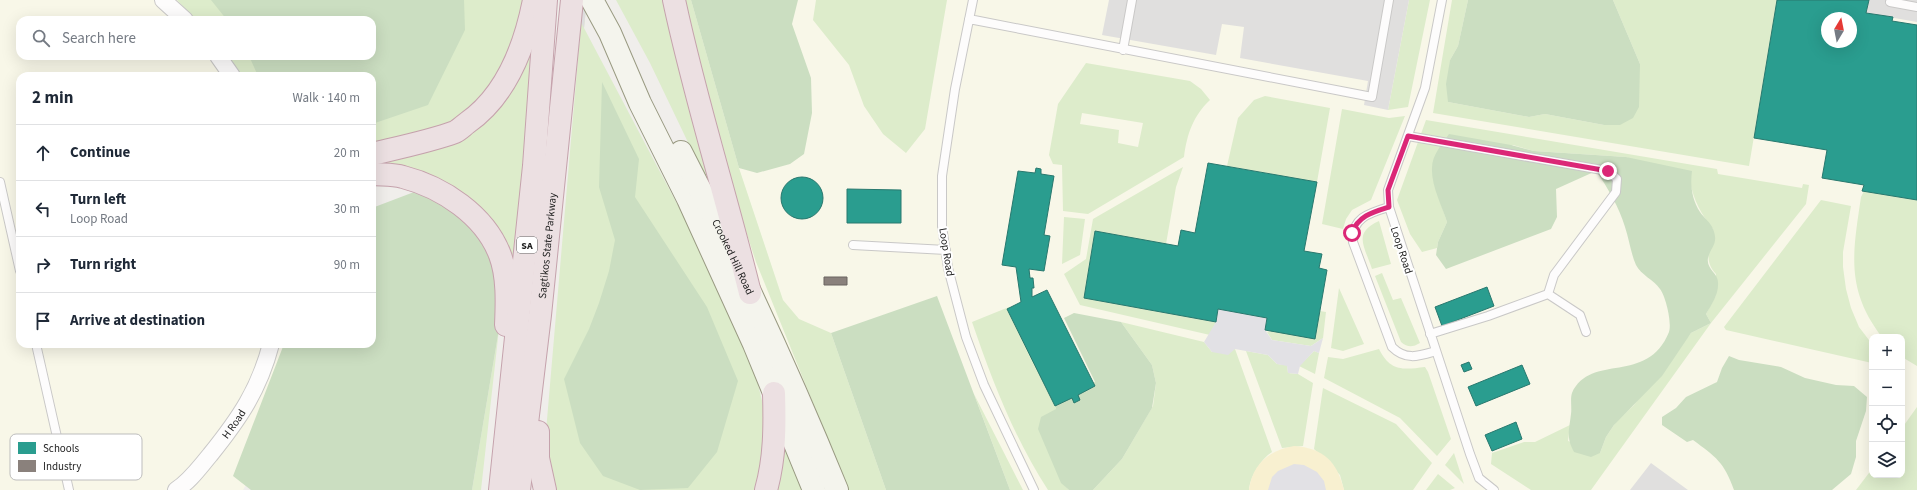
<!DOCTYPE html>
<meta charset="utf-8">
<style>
body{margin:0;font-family:"Source Sans 3",sans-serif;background:#f6f6f7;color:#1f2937}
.controls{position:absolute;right:12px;bottom:12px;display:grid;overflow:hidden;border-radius:8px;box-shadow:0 4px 16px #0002}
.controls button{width:36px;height:36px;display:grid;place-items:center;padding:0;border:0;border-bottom:1px solid #e0e1e3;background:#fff;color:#1f2937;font:20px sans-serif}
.compass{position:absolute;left:1821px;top:12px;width:36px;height:36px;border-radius:50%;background:#fff;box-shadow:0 4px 16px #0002;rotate:10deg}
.stop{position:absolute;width:12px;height:12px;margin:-9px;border:3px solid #db2777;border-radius:50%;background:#fff}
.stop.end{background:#db2777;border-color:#fff;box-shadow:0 1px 4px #0008}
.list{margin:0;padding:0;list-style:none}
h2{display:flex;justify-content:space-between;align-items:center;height:52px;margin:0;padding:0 16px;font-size:17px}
h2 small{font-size:13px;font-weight:400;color:#747a83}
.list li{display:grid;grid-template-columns:26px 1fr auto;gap:12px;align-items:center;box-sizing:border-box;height:56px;padding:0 16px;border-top:1px solid #e0e1e3}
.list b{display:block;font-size:15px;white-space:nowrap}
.list p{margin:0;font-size:13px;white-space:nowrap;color:#747a83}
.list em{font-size:13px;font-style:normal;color:#747a83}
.icon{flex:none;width:22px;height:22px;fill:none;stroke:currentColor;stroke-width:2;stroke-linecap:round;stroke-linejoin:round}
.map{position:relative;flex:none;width:1917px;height:490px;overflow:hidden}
.search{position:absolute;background:#fff;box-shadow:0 4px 16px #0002;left:16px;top:16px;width:360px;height:44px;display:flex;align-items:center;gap:10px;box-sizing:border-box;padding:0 14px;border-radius:12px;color:#747a83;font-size:15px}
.panel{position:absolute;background:#fff;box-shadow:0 4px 16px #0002;left:16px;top:72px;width:360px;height:276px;border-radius:12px}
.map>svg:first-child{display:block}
.education{fill:#f8f7e8;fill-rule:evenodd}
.grass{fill:#ddeccb;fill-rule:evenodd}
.forest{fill:#cbdec1}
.sand{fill:#f8f0d0}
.parking{fill:#e0dfde}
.plaza{fill:#e2e1e5}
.pier{fill:#dedddd}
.schools{fill:#2a9d8f;stroke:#28786e;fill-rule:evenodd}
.industry{fill:#8a817c;stroke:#6b6461}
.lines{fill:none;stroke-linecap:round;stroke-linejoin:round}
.lane-casing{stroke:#c9c8c7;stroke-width:10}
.street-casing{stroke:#c9c8c7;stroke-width:18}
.secondary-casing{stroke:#999a82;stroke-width:24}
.highway-casing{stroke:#c5a2ac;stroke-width:24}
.lane{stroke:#fdfcfc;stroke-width:8}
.street{stroke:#fdfcfc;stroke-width:16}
.secondary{stroke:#f4f4ed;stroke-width:22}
.highway{stroke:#ece0e2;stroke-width:22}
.route{stroke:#db2777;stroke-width:5}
.labels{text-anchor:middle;stroke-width:4;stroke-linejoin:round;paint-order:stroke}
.shield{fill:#fff;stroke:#646464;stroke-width:1}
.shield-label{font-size:10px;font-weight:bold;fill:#222}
.street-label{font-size:11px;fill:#222;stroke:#fff}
.key{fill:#fff;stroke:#bdbdbd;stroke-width:1}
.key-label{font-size:11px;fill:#222}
</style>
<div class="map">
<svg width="1917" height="490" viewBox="0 0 1917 490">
<rect width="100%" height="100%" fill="#f0eeeb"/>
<!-- education -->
<path class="education" d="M0,0H252L261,20H20V56H278L287,76H20V344H305L284,419L243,490H0Z
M677,0H1917V490H829L797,412L721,171ZM1827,18H1851V42H1827ZM1872,337H1902V475H1872Z"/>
<!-- grass -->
<path class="grass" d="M177,0H525L513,51L480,103L460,122L372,147V76H238L225,56H372V20H195Z
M583,0H587L584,28L704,255L754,368L764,409V462L755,490H554L545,443Z
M616,0H667L714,186L707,182L650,63Z
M682,0H691L739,168L783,300L799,319L831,333L886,490H848L756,262L724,164Z
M816,0H947L925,129L906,153L883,134L864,106L849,65L813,20Z
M1409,0H1430L1408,107L1388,110Z
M1452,0H1468L1458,46L1450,60L1448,102L1529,117L1545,114L1604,125L1640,64L1613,0H1777L1749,166L1433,113Z
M531,52L514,282L490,217L461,192L372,164L426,152L466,137L504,101Z
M1086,63L1190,81L1201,89L1210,100C1193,116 1187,134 1184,157L1088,214L1063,211L1062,165L1053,164L1049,155L1058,104ZM1082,113L1143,123L1138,147L1118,143L1119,130L1080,124Z
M1265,96L1330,108L1317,182L1227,166L1238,118L1254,100Z
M1342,109L1389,118L1405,116L1371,200L1352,210L1346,219L1343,229L1322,224Z
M1426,120L1717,169L1718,174L1802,188L1803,184L1809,185L1806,204L1711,323L1591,490H1531L1491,464L1492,453L1524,442H1535L1570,425L1568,441L1600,453L1606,437L1616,422L1634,405L1691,333L1711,323L1706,314L1716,295V274C1703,261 1710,245 1713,229C1701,214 1694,201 1690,182L1626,157L1534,151L1513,145L1435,186L1447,222L1438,242L1437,248L1422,252L1410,234L1397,200Z
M1183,167L1176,187L1166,244L1095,231L1084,298L1216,322L1210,335L1080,305L1064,274L1086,259L1093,219Z
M1864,191L1917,200V366L1902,357V337H1882C1845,289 1853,252 1861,197Z
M1821,200L1851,206L1843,252V267L1846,289L1851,308L1859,327L1872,344V363L1726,330L1724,327Z
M1064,217L1085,219L1080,255L1062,264Z
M1379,221L1391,264L1372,269C1365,247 1352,233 1379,221Z
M1382,273L1393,300L1401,298L1420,343C1413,347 1408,348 1401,342L1375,276Z
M1339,288L1364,344L1343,351L1331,348Z
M1009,307L1056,402L1061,482L1069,490H1048C1014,438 992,380 972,322Z
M1320,311L1326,312L1323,338L1311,346L1272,340L1267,332L1271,331L1315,338Z
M1121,322L1204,342L1212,352L1235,349L1272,452C1261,459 1250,477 1249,490H1093L1122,459L1153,406L1156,383L1152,365Z
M499,329L481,490H472Z
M1379,349C1390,371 1402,370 1425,367L1428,372L1451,439L1437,456L1400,418L1324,378L1328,357L1343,359Z
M1246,351L1268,355L1277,364L1287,365L1288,373L1298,374L1313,383L1303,446L1282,448Z
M1314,351L1319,353L1315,374L1299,366Z
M1323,388L1396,424L1432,463L1413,490H1344L1340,475L1314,449Z
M974,394L1023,490H1010Z
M1917,407V490H1856L1872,469V475H1902V428Z
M784,442L805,490H773Z
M1454,453L1464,484L1445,465Z
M1438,474L1455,488L1450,490H1426Z"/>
<!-- forest -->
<path class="forest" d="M211,0H464L465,30L428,105L372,124V76H258L249,56H372V20H227Z
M691,0H798L792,24L811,78L812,113L804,154L790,164L757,173L739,168Z
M1468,0H1613L1640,64L1639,107L1633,118L1620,125H1604L1545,114L1529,117L1448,102L1446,84L1450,60L1458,46Z
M602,82L639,159L635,197L707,307L738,381L717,452L688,488L640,490L603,476L580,443L564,379L589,329L599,303L609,271L615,240L599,187Z
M1449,134L1511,145L1534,151L1626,157L1692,171C1690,185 1692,200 1700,212C1704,218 1711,223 1713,229C1719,244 1711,246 1708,258C1706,269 1718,273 1718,282C1719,294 1712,304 1706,314L1711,323L1691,333L1662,376L1614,425L1606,437L1600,453L1591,457L1574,452C1566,437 1569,431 1571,414C1572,408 1570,399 1572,393C1591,352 1647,386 1669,332C1672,323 1666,297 1660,289C1654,280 1641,275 1636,265C1631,254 1629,239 1625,227C1619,207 1608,188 1596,171L1556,189L1557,217L1551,229L1446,269L1436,255L1438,242L1447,222C1442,206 1431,185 1432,168C1432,155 1442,144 1449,134Z
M422,189L472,222L500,277L499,329L472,490H251L233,476L284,344H372V208Z
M937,296L1010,490H886L831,333Z
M1074,313L1121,322L1152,365L1156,383L1152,408L1122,459L1093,490H1069L1061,483L1038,429L1041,417L1056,409V402L1095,382L1064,318Z
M1729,356L1739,360L1781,367L1805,378L1836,385L1854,386L1867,397L1866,411L1856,441V457L1851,474L1832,490H1734C1724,462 1716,457 1693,440L1687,442L1662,425V417L1676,408L1686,397L1717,382L1722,368Z"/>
<!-- sand -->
<path class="sand" d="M1294,446C1324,448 1337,462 1344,490H1249C1252,464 1270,450 1294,446Z"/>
<!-- parking -->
<path class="parking" d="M1109,0H1409L1388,110L1364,105L1368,81L1240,58L1244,27L1222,24L1216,55L1102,35Z
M1869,0H1917V22L1866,13Z
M1651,463L1688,490H1630Z"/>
<!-- plaza -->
<path class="plaza" d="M1218,309L1267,318L1265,330L1272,340L1311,346L1323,338L1319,353L1314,351L1300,366L1298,374L1288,373L1287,366L1277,364L1268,355L1235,349L1228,355L1212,352L1204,342L1216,322Z
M1294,464L1304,465L1317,472L1324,481L1326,490H1268L1272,477L1278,471Z"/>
<!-- pier -->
<path class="pier" d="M569,0H587L584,28Z"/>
<!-- schools -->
<path class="schools" d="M1777,0H1869L1866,13L1893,17L1892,21L1917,25V200L1862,191L1864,185L1822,178L1827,150L1754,138ZM1827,18H1851V42H1827Z
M1208,163L1317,182L1304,251L1322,254L1319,268L1327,270L1315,339L1265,330L1267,318L1218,309L1216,322L1084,298L1095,231L1178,246L1181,230L1195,233Z
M1036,168L1041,169V174L1054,176L1044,235L1050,236L1044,271L1029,269L1030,278H1033L1034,288H1032V297L1047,290L1095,386L1078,395L1080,400L1074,403L1072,398L1055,406L1007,309L1021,302L1016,267L1002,265L1018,171L1035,173Z
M781 198a21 21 0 1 1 42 0a21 21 0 1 1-42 0Z
M847,189L901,190V223H847Z
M1487,287L1494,306L1442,326L1435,307Z
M1469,362L1472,369L1464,372L1461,365Z
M1522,365L1530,384L1476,406L1468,387Z
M1516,422L1522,439L1492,451L1485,435Z"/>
<!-- industry -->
<path class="industry" d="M824,277H847V285H824Z"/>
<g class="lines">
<!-- lane casing -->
<g class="lane-casing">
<path id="lane" d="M973,0L955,89L942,176V226L948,268L966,337L984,385L1034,490
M1442,0L1425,88L1388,190L1389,207L1470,454L1479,478L1494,490
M1891,0L1890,2L1917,7
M969,19L1372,97L1389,0
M1123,50L1132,0
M1408,136L1608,171L1617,179L1616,192L1554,275L1548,294
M0,182L20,271
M1389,207C1369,213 1351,218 1353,242L1392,347C1406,361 1419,356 1436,351
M853,245L946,250
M1430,334L1488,316L1548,294L1580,315L1586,332
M36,344L69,490"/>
</g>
<!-- street casing -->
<g class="street-casing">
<g id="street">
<path d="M163,0L185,20"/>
<path d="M218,56L232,76"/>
<path id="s1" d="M176,490C190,481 199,468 210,455C239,419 259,390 271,344"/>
</g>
</g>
<!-- secondary casing -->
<g class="secondary-casing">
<g id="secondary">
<path d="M592,0L610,33L640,103L688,199L754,344L814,490"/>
<path id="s2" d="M681,152C738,262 790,375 837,490"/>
</g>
</g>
<!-- highway casing -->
<g class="highway-casing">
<g id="highway">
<path d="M674,0C695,99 726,195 750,293"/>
<path d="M372,154C397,148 431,141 455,132C459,130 463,126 467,123C507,95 525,46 534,0"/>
<path d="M372,174C382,175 393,174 403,177C442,187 485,215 500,255C508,276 507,303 506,325"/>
<path d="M538,432V458L545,490"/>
<path d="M500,490L534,166L546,0"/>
<path id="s3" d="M519,490L540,315L572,0"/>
<path d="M766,490C775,458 775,426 774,393"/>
</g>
</g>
<!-- lane -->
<use href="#lane" class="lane"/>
<!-- street -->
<use href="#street" class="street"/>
<!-- secondary -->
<use href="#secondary" class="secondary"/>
<!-- highway -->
<use href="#highway" class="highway"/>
</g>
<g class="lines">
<!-- route -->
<path class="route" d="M1352,233C1358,216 1373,212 1389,207L1388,190L1408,136L1608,171"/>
</g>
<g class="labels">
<!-- shield labels -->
<rect class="shield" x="517" y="237" width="20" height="16" rx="3"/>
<g class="shield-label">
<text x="527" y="249">SA</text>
</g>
<!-- street labels -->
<g class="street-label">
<text dy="4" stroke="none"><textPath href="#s3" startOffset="246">Sagtikos State Parkway</textPath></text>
<text transform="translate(1402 250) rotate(72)" y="4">Loop Road</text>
<text transform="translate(947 252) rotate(81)" y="4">Loop Road</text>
<text dy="4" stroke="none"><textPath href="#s2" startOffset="117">Crooked Hill Road</textPath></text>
<text dy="4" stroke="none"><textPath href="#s1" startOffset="88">H Road</textPath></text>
</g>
</g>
<!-- legend -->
<rect x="10" y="434" width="132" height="46" rx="6" class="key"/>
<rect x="18" y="442" width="18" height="12" fill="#2a9d8f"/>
<rect x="18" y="460" width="18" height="12" fill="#8a817c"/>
<g class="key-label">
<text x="43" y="452">Schools</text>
<text x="43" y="470">Industry</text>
</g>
</svg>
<div class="controls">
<button>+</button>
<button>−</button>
<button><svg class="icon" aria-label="locate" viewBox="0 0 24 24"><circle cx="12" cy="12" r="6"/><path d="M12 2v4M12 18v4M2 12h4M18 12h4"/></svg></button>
<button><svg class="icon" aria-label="layers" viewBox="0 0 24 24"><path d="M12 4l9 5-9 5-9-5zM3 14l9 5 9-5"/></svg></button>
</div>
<svg class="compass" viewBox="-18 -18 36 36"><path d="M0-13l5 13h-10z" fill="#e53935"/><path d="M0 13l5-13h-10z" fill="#747a83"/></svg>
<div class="stop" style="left:1352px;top:233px"></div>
<div class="stop end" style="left:1608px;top:171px"></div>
<div class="search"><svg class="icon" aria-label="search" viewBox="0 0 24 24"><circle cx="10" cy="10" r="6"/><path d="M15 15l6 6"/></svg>Search here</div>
<section class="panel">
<h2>2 min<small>Walk · 140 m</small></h2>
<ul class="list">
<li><svg class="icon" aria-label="ahead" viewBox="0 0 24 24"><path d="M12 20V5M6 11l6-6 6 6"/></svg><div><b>Continue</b></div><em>20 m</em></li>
<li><svg class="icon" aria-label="left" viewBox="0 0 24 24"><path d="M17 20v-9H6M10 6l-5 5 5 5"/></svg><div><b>Turn left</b><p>Loop Road</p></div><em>30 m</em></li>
<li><svg class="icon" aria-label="right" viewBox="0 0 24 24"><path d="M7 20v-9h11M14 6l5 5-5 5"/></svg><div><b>Turn right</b></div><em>90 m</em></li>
<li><svg class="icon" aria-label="arrive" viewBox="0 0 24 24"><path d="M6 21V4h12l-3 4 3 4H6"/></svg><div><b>Arrive at destination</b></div></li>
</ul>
</section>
</div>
